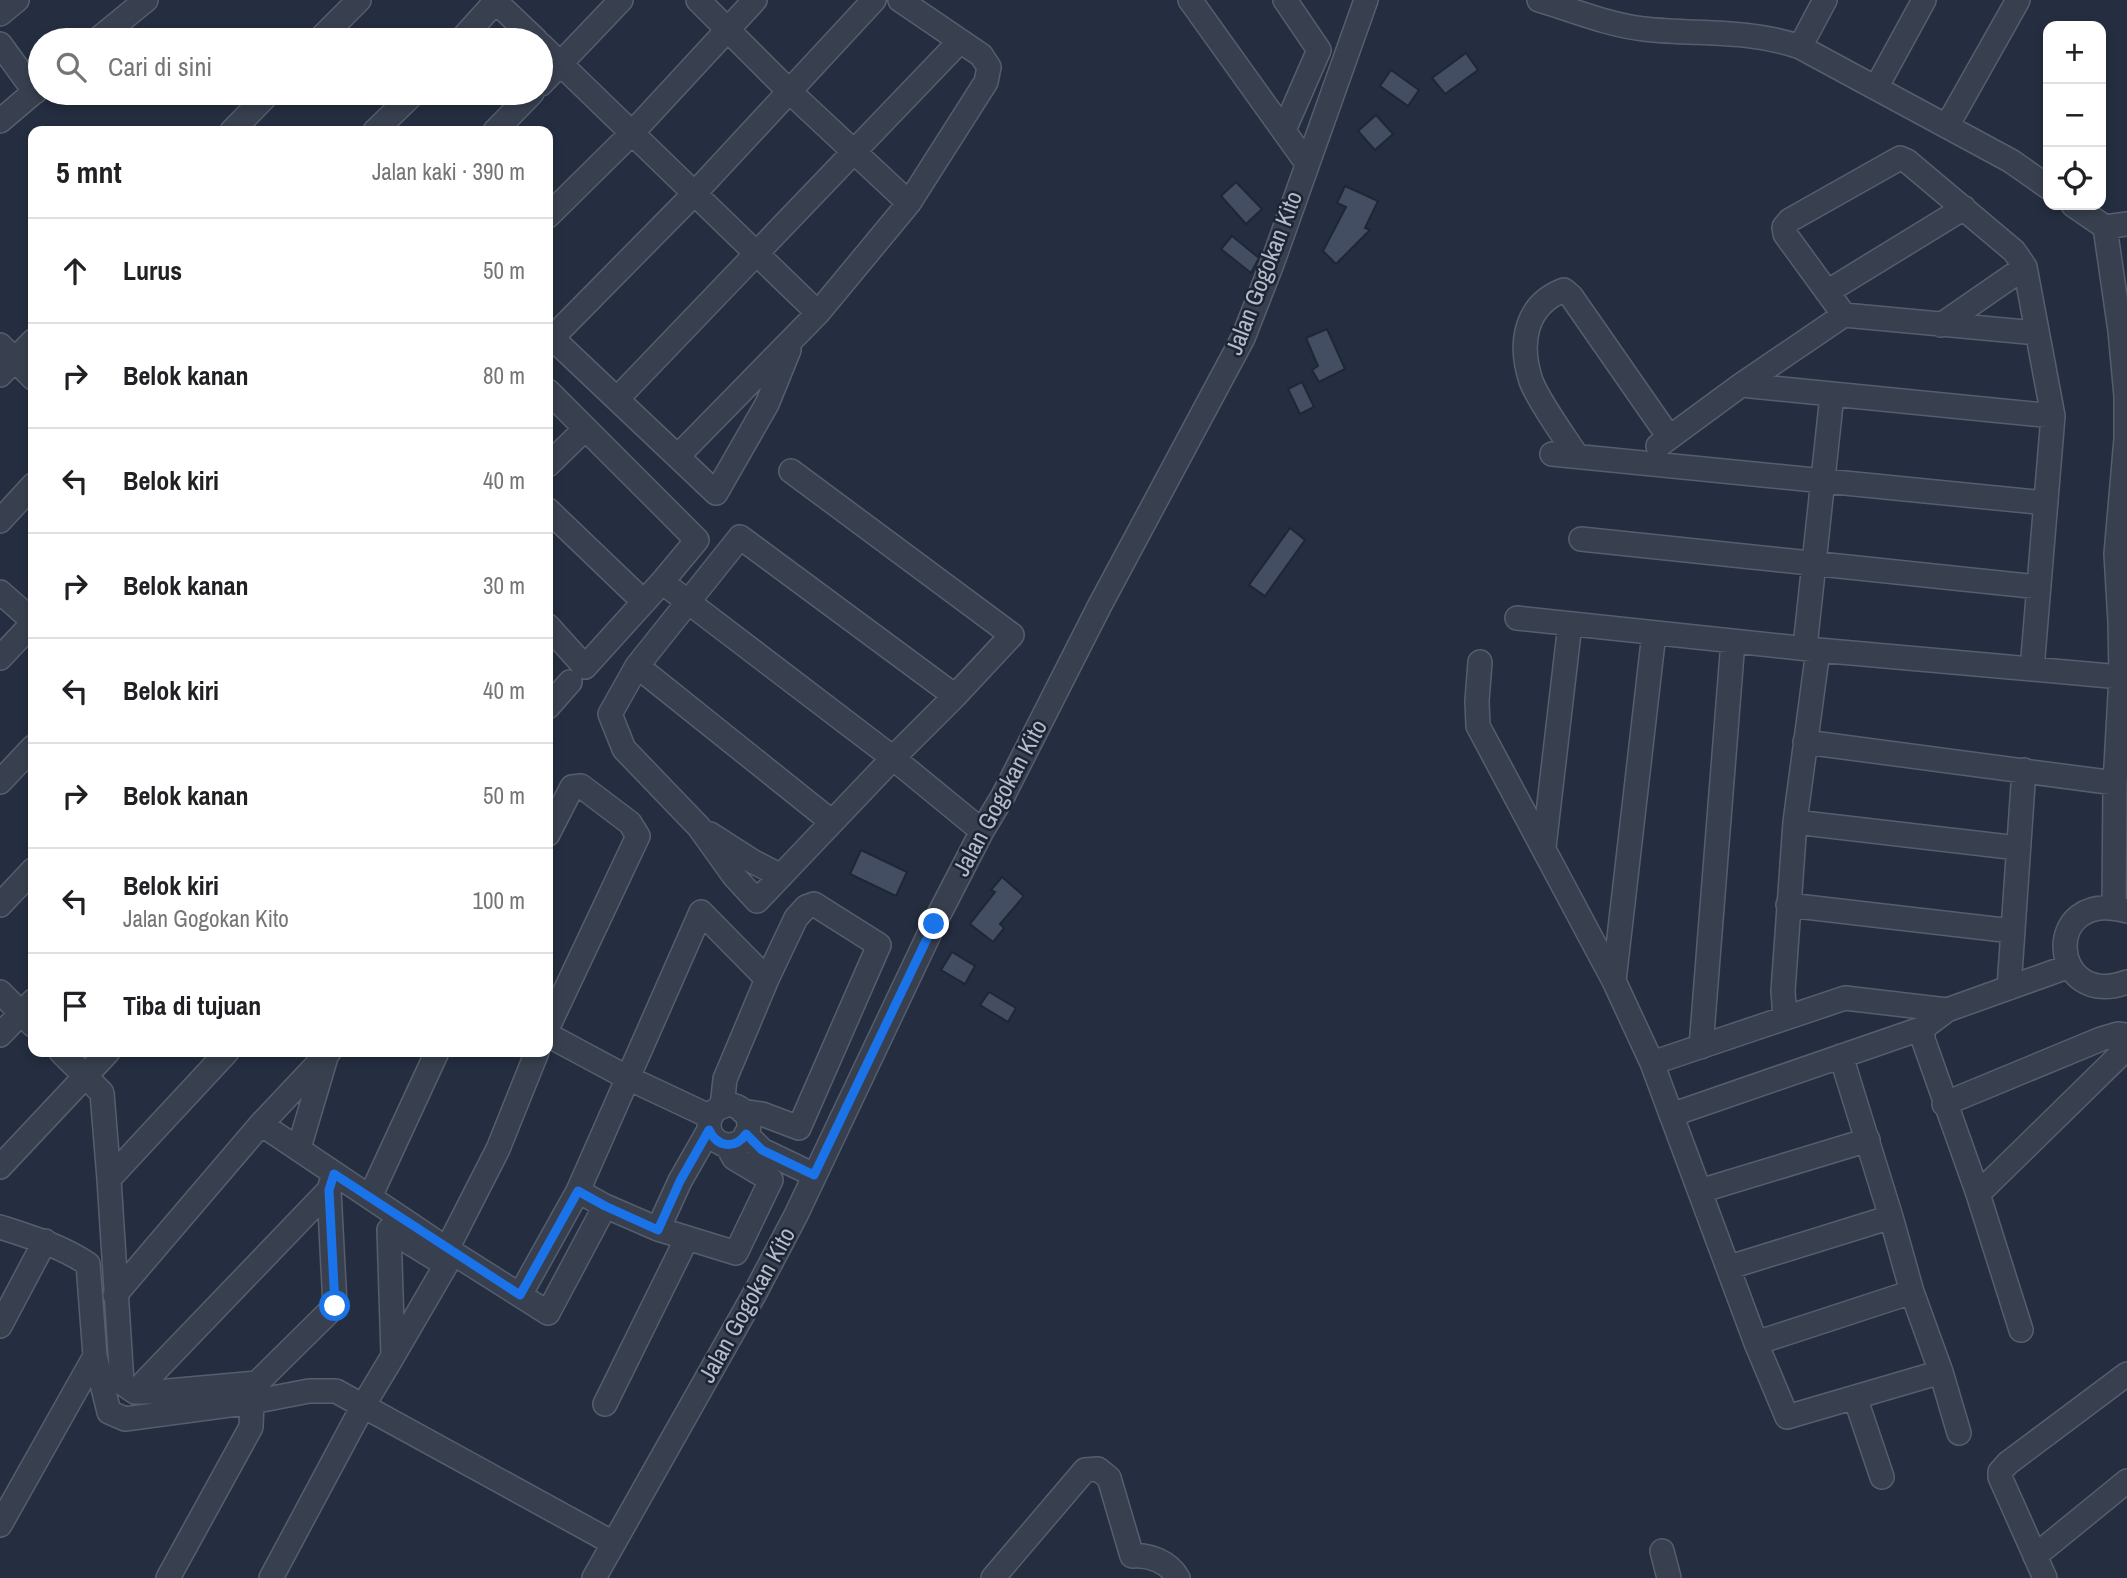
<!DOCTYPE html>
<html lang="id">
<meta charset="utf-8">
<style>
body{margin:0;font-family:"Archivo Narrow",sans-serif;background:#f2f2f2;color:#202124}
.controls{position:absolute;right:21px;top:21px;display:grid;overflow:hidden;border-radius:14px;box-shadow:0 4px 10px #0003}
.controls button{width:63px;height:63px;display:grid;place-items:center;padding:0;border:0;border-bottom:2px solid #e0e0e0;background:#fff;color:#202124;font:35px sans-serif}
.stop{position:absolute;width:21px;height:21px;margin:-16px;border:5px solid #1a73e8;border-radius:50%;background:#fff}
.stop.end{background:#1a73e8;border-color:#fff;box-shadow:0 2px 7px #0008}
.list{margin:0;padding:0;list-style:none}
h2{display:flex;justify-content:space-between;align-items:center;height:91px;margin:0;padding:0 28px;font-size:30px}
h2 small{font-size:23px;font-weight:400;color:#757577}
.list li{display:grid;grid-template-columns:46px 1fr auto;gap:21px;align-items:center;box-sizing:border-box;height:105px;padding:0 28px;border-top:2px solid #e0e0e0}
.list b{display:block;font-size:26px;white-space:nowrap}
.list p{margin:0;font-size:23px;white-space:nowrap;color:#757577}
.list em{font-size:23px;font-style:normal;color:#757577}
.icon{flex:none;width:38px;height:38px;fill:none;stroke:currentColor;stroke-width:2;stroke-linecap:round;stroke-linejoin:round}
.map{position:relative;flex:none;width:2127px;height:1578px;overflow:hidden}
.search{position:absolute;background:#fff;box-shadow:0 4px 10px #0003;left:28px;top:28px;width:525px;height:77px;display:flex;align-items:center;gap:18px;box-sizing:border-box;padding:0 24px;border-radius:38px;color:#757577;font-size:26px}
.panel{position:absolute;background:#fff;box-shadow:0 4px 10px #0003;left:28px;top:126px;width:525px;height:931px;border-radius:14px}
.map>svg:first-child{display:block}
.building{fill:#434e62;stroke:#1f2736;stroke-width:2}
.lines{fill:none;stroke-linecap:round;stroke-linejoin:round}
.minor-casing{stroke:#565e6d;stroke-width:26}
.minor{stroke:#38404f;stroke-width:23}
.route{stroke:#1a73e8;stroke-width:9}
.labels{text-anchor:middle;stroke-width:5;stroke-linejoin:round;paint-order:stroke}
.street-label{font-size:24px;fill:#b4bbca;stroke:#1d2534}
</style>
<div class="map">
<svg width="2127" height="1578" viewBox="0 0 2127 1578">
<rect width="100%" height="100%" fill="#242e40"/>
<!-- building -->
<path class="building" d="M1466,53L1478,70L1445,94L1432,78Z
M1391,70L1419,90L1408,106L1380,86Z
M1376,115L1393,134L1375,150L1358,131Z
M1236,182L1262,209L1246,224L1221,196Z
M1345,186L1378,201L1365,228L1370,230L1336,264L1323,251L1346,207L1337,203Z
M1232,236L1259,258L1251,273L1221,249Z
M1327,329L1345,369L1319,382L1312,370L1318,366L1306,338Z
M1302,382L1314,407L1300,414L1288,389Z
M1290,528L1305,540L1265,596L1249,585Z
M861,850L907,872L896,896L850,874Z
M1002,877L1024,896L1000,924L1004,928L993,942L970,924L995,892L991,890Z
M952,952L975,966L965,984L941,970Z
M989,992L1016,1008L1008,1022L980,1005Z"/>
<g class="lines">
<!-- minor casing -->
<g class="minor-casing">
<path id="minor" d="M494,0L536,40
M698,0L790,92L909,203
M1190,0L1306,162
M1539,0C1573,10 1608,25 1644,29C1696,35 1749,29 1800,47L2011,161L2048,187
M0,14L17,0
M97,40L146,0
M319,40L359,0
M461,40L497,0
M0,44L35,92
M541,45L818,313
M1800,47L1825,0
M541,84L621,0
M1876,88L1924,0
M0,121L40,87
M1947,126L2018,0
M1284,130L1319,50L1285,0
M232,131L269,93
M375,131L414,93
M495,131L532,93
M2073,205L2105,227L2127,224
M548,216L632,133L755,0
M2105,227L2120,331L2126,396V439L2116,554L2120,622L2121,677L2127,684
M1827,292L1964,208
M1941,325L2025,267
M548,334L716,493L767,404L789,350
M552,338L695,193L874,0
M0,345L33,378
M0,375L33,341
M1741,385L2053,416
M548,391L697,540L662,582L893,758L982,831
M617,399L960,41
M1658,446L1741,385L1844,315
M1552,454L2046,503
M678,456L818,313L909,203L986,82L989,67L981,55L900,0
M1577,456C1564,436 1539,402 1531,381C1519,345 1524,305 1564,290L1571,296L1669,437
M548,465L585,429
M791,471L1012,635L955,696L740,537L637,666L610,714L624,749L699,827L734,876L757,901L893,758L955,696
M548,510L644,602
M0,521L33,485
M1581,539L2039,587
M0,592L33,621
M1517,618L1818,650L2121,677L2115,783L2114,907
M548,626L585,667L662,582
M1805,647L1832,395
M0,658L33,623
M1480,662L1477,701L1478,726L1614,981L1652,1063L1756,1343L1787,1417L1941,1372
M637,666L832,822
M2032,669L2053,416L2025,267L2014,251L1907,161L1900,158L1790,220L1784,227L1785,234L1844,315L2036,333
M548,707L570,682
M1805,742L2115,783
M0,782L33,747
M1795,822L2018,848
M548,834L572,787L581,786L630,823L638,836L548,1027
M710,834L752,861L781,876
M1544,847L1570,624
M0,905L33,870
M1788,905L2012,931
M2127,911C2040,887 2049,1011 2127,982
M1614,981L1654,633
M2009,988L2024,770
M0,992L33,1025
M1785,1018L1783,991L1795,822L1818,650
M0,1035L33,1001
M548,1035L628,1078L711,1117
M1701,1047L1733,641
M61,1052L102,1093L109,1179L122,1383L135,1392H157L257,1383L335,1306L329,1190
M1841,1056L1891,1217L1912,1292L1941,1372L1959,1433
M1652,1063L1845,998L1947,1010
M1944,1104L2101,1039L2118,1034L2127,1035
M709 1125a20 20 0 1 1 40 0a20 20 0 1 1-40 0Z
M722,1107L725,1079L767,979L796,918L806,907L814,904L879,945L799,1128L762,1114L742,1111
M1671,1115L1923,1028
M261,1124L447,1249L548,1313L605,1206
M746,1134L762,1150L814,1175
M727,1145L734,1158L771,1180L736,1253L658,1229L605,1206L578,1191L701,912L767,979
M299,1148L326,1057
M0,1167L108,1052
M109,1179L227,1052
M1700,1191L1868,1140
M1978,1194L2127,1048
M370,1197L437,1052
M0,1227C31,1237 61,1246 88,1264L95,1356L109,1412L125,1419L252,1402L309,1391H336L613,1543
M658,1229L680,1181L709,1130
M389,1230L446,1265L393,1356
M447,1249L498,1149L537,1052
M1730,1267L1891,1217
M115,1295L261,1124L329,1052
M520,1295L578,1191
M0,1326L45,1241
M2021,1330L1978,1194L1923,1039V1028L1947,1010L2070,966
M1756,1343L1912,1292
M135,1392L329,1190L331,1183
M1855,1397L1882,1477
M605,1404L687,1238
M0,1525L95,1356
M1662,1551L1669,1578
M2035,1556L2127,1481
M168,1578L251,1427L252,1402
M271,1578L363,1406L393,1356L389,1230
M594,1578L755,1293L796,1215L934,924L982,831L1003,796L1100,605L1243,338L1272,264L1366,0
M993,1578L1085,1470L1098,1469L1109,1478L1132,1556C1149,1554 1169,1562 1178,1578
M2045,1578L2000,1477V1472L2008,1463L2127,1374"/>
</g>
<!-- minor -->
<use href="#minor" class="minor"/>
</g>
<g class="lines">
<!-- route -->
<path class="route" d="M335,1306L329,1190L334,1174L520,1295L578,1191L605,1206L658,1230L680,1181L709,1130C717,1147 735,1150 746,1134L762,1150L814,1175L934,924"/>
</g>
<g class="labels">
<!-- street labels -->
<g class="street-label">
<text transform="translate(1264 273) rotate(-69)" y="8">Jalan Gogokan Kito</text>
<text transform="translate(1000 798) rotate(-62)" y="8">Jalan Gogokan Kito</text>
<text transform="translate(747 1305) rotate(-61)" y="8">Jalan Gogokan Kito</text>
</g>
</g>
</svg>
<div class="controls">
<button>+</button>
<button>−</button>
<button><svg class="icon" aria-label="locate" viewBox="0 0 24 24"><circle cx="12" cy="12" r="6"/><path d="M12 2v4M12 18v4M2 12h4M18 12h4"/></svg></button>
</div>
<div class="stop" style="left:335px;top:1306px"></div>
<div class="stop end" style="left:934px;top:924px"></div>
<div class="search"><svg class="icon" aria-label="search" viewBox="0 0 24 24"><circle cx="10" cy="10" r="6"/><path d="M15 15l6 6"/></svg>Cari di sini</div>
<section class="panel">
<h2>5 mnt<small>Jalan kaki · 390 m</small></h2>
<ul class="list">
<li><svg class="icon" aria-label="ahead" viewBox="0 0 24 24"><path d="M12 20V5M6 11l6-6 6 6"/></svg><div><b>Lurus</b></div><em>50 m</em></li>
<li><svg class="icon" aria-label="right" viewBox="0 0 24 24"><path d="M7 20v-9h11M14 6l5 5-5 5"/></svg><div><b>Belok kanan</b></div><em>80 m</em></li>
<li><svg class="icon" aria-label="left" viewBox="0 0 24 24"><path d="M17 20v-9H6M10 6l-5 5 5 5"/></svg><div><b>Belok kiri</b></div><em>40 m</em></li>
<li><svg class="icon" aria-label="right" viewBox="0 0 24 24"><path d="M7 20v-9h11M14 6l5 5-5 5"/></svg><div><b>Belok kanan</b></div><em>30 m</em></li>
<li><svg class="icon" aria-label="left" viewBox="0 0 24 24"><path d="M17 20v-9H6M10 6l-5 5 5 5"/></svg><div><b>Belok kiri</b></div><em>40 m</em></li>
<li><svg class="icon" aria-label="right" viewBox="0 0 24 24"><path d="M7 20v-9h11M14 6l5 5-5 5"/></svg><div><b>Belok kanan</b></div><em>50 m</em></li>
<li><svg class="icon" aria-label="left" viewBox="0 0 24 24"><path d="M17 20v-9H6M10 6l-5 5 5 5"/></svg><div><b>Belok kiri</b><p>Jalan Gogokan Kito</p></div><em>100 m</em></li>
<li><svg class="icon" aria-label="arrive" viewBox="0 0 24 24"><path d="M6 21V4h12l-3 4 3 4H6"/></svg><div><b>Tiba di tujuan</b></div></li>
</ul>
</section>
</div>
